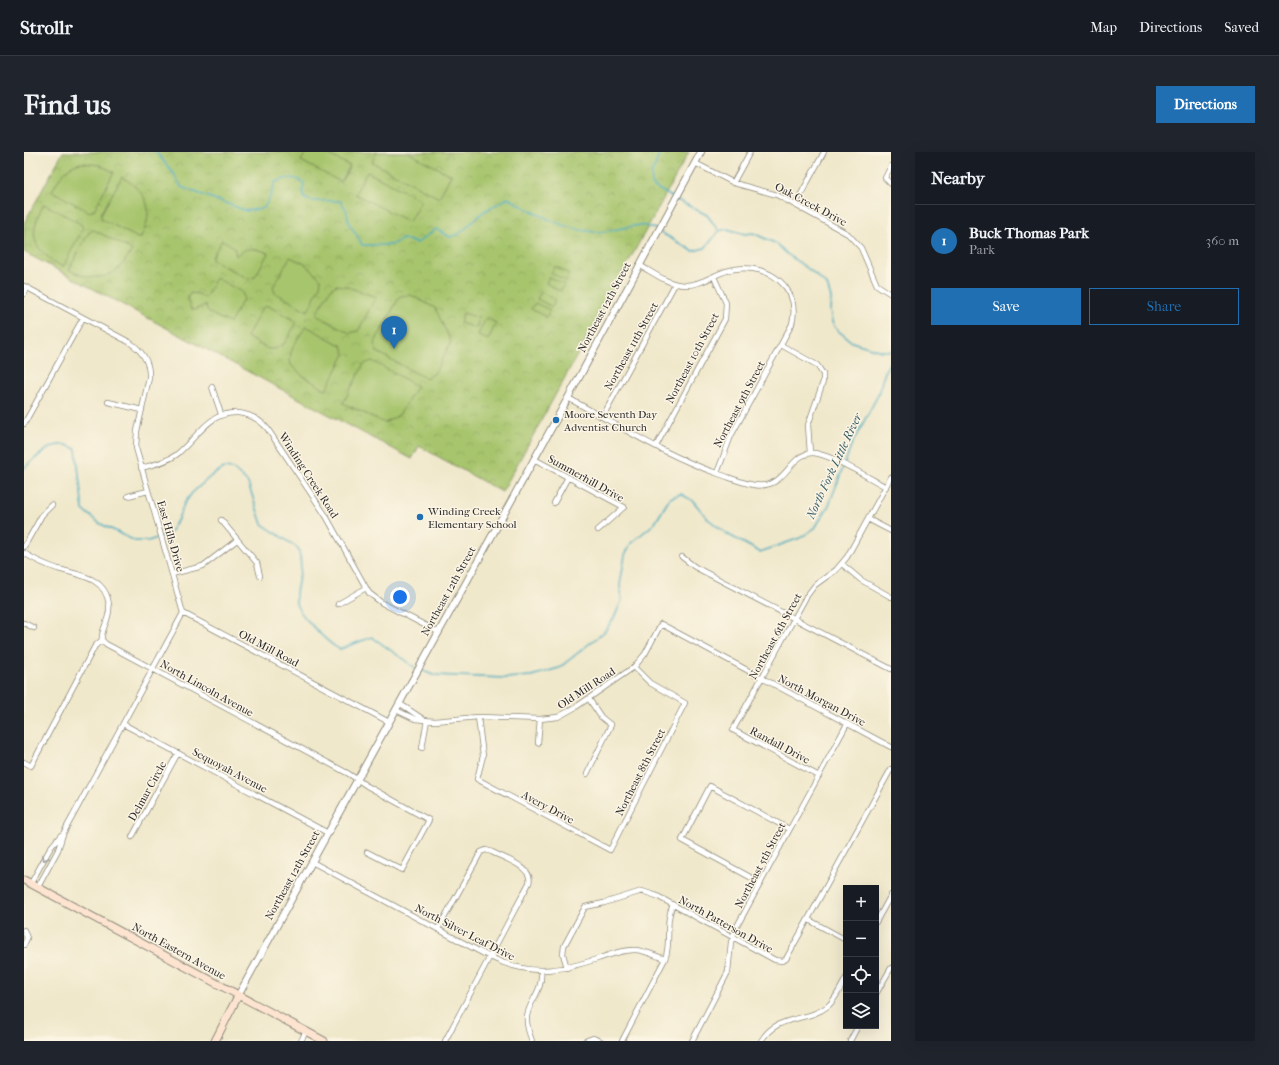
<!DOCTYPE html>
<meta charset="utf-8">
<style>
body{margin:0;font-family:"IM FELL French Canon",serif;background:#20242c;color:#f1f3f6}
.controls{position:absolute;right:12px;bottom:12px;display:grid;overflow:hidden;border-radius:0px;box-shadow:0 4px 16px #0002}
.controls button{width:36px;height:36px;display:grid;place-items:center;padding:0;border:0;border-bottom:1px solid #363941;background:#171b24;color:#f1f3f6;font:20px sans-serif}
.you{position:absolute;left:376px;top:445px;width:14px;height:14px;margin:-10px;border:3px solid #fff;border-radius:50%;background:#1a73e8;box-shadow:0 0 0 6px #1a73e833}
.badge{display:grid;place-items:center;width:26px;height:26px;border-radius:50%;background:#1f6fb2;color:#fff;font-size:13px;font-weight:700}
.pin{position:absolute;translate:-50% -33px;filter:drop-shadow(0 1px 2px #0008)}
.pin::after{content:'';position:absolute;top:21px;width:14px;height:12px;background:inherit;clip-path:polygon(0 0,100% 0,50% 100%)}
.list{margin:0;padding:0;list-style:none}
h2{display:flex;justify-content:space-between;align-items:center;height:52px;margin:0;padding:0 16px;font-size:17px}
h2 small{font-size:13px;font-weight:400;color:#9ea1a6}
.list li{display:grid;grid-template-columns:26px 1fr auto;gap:12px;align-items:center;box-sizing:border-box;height:72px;padding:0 16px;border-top:1px solid #363941}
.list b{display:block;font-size:15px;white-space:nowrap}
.list p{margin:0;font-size:13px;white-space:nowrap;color:#9ea1a6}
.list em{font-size:13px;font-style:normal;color:#9ea1a6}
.actions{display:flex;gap:8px;padding:12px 16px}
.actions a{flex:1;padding:9px 0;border:1px solid #1f6fb2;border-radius:0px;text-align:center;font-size:14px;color:#1f6fb2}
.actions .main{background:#1f6fb2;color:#fff}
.icon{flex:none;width:22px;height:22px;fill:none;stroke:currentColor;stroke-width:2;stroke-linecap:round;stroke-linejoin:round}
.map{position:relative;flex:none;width:867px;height:889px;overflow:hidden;border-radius:0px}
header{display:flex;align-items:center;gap:24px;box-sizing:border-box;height:56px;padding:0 20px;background:#171b24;border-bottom:1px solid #363941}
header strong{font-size:19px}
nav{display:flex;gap:22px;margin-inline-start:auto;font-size:14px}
.intro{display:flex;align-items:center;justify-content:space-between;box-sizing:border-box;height:96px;padding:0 24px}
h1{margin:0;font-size:28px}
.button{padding:10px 18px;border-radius:0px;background:#1f6fb2;color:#fff;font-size:14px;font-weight:700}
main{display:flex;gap:24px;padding:0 24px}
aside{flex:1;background:#171b24;border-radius:0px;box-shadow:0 4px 16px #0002}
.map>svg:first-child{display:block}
.park{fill:url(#park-crowns);stroke:#69784c}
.garden{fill:#a7c56d;stroke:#69784c}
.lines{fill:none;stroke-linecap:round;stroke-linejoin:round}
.stream{stroke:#41aac0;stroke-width:1.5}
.minor-casing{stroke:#8e8a7b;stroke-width:6}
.tertiary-casing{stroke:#8e8a7b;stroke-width:8}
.secondary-casing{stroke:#8e8a7b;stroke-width:9}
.minor{stroke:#fff;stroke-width:4.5}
.tertiary{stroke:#fff;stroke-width:6}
.secondary{stroke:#fde4d1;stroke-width:7}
.oneway{stroke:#a0a0a0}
.poi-dot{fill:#1f6fb2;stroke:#fcf5e5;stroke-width:1.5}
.labels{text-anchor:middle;stroke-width:3;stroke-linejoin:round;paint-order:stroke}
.street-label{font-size:11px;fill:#2b2b2b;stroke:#fcf5e5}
.poi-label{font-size:11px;fill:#2b2b2b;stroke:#fcf5e5;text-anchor:start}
.water-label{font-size:12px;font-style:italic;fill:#345e67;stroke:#fcf5e5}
</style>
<header>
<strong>Strollr</strong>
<nav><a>Map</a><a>Directions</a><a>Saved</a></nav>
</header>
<div class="intro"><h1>Find us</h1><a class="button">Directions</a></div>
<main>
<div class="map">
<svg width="867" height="889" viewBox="0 0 867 889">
<defs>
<pattern id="park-crowns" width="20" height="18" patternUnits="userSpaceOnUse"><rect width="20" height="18" fill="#a7c56d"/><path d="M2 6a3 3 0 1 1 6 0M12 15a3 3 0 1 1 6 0" fill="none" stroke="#90a95f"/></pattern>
</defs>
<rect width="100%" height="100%" fill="#fcf5e5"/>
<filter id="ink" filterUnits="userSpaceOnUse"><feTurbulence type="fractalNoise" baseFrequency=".025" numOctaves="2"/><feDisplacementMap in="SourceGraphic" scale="8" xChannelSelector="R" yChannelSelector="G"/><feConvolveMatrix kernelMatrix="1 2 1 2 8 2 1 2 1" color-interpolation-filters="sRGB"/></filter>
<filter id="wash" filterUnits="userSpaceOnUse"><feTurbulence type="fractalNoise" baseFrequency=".012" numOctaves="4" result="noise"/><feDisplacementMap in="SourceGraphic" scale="16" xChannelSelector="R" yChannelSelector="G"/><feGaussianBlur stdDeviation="0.9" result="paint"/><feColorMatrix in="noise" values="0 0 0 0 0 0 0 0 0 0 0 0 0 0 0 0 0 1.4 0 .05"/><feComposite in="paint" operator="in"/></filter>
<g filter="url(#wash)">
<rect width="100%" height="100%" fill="#f0e8cb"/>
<!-- park -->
<path class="park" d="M39,0H665L478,340L395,294L388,307L0,100V71Z"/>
<!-- garden -->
<path class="garden" d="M282,0H300L326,14L317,30L277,9Z
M353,0H383L427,23L415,46L348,10Z
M59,11L75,13L90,20L70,58L65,60L28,39C35,26 43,12 59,11Z
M343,20L397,48L385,70L331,42Z
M98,25C125,41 131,59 116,87L78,67L77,62Z
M20,52L57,72L59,76L39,115C8,98 3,83 20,52Z
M70,78L108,98C93,126 74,132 45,118L65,80Z
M198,88L210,95L212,104C221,94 232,96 244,101L231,125L225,127L188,108V105Z
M266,105L281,112L297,127L296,134L284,159L251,141L249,135Z
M531,114L545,122L542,129L527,121Z
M525,125L540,132L536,139L522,131Z
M192,126L218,140L220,146L206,171L185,161L181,153L170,158L167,157L163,147L166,141L175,142L181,146Z
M312,133L321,134L352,145L334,179L326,181L292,163L306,138Z
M517,140L531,148L528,155L513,147Z
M387,143L411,156L427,190L410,222L401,226L353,200L350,192L376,144Z
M511,151L526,158L522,165L507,157Z
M244,154L273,170L261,191L251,197H244L223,185L238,156Z
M439,161L455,166L452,176L436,171Z
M462,166L472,171L464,188L454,183Z
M282,174L318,194L321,202L302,238L279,224L267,213C263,199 275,186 282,174Z
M348,209L393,234L376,262L361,271L319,251L340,212Z"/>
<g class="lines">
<!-- stream -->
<path class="stream" d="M132,0L150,22L157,35L223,59L240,56L247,43L251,30C262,26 270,24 280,31L279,40L281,47L289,49H316C327,61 321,63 326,73C330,80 335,85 338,93H367L379,87L393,91L412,77L426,85L435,82L459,60L484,46C511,61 538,77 570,80C591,82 613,66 633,78
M634,0C636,14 623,15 629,34L650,46
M653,48L683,63L695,79
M636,80L669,99L681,96L695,79L703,77L721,82L729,81L753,92L763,102L787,119L803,133L807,146L806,158L808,170L812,177L828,190L857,199H867
M0,316C16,303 31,284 52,297L59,358L75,371L111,389H124L145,382L153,369L160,352L168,341L187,324L200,316L209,317L224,331L238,372L274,396C282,422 270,428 272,451C273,460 306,494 316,497L348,485L393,517
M397,518L409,523L481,526L507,524L535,516L580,480L589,468L598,448L596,433L601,403L607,391L631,371L646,346L657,342L669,349L684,367L703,382L736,400L776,386L791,376L805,353L828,292L853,245L862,217L867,208"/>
</g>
</g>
<g filter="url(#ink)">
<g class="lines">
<!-- minor casing -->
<g class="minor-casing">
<path id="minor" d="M671,11L710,31L753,43L824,82L837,96L853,133L867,142
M867,14L861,26L867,32
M709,31L726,0
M771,53L800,0
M615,113C630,121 644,133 662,133C680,133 693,119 711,117C746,112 777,136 768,172L707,284L693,321
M0,134L105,190C119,199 126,210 125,226L113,279L112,296L159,461L39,682L34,698L14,735
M0,142L3,136
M757,193L793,213L799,222V230L784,273L786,301
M188,235L197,262
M544,246C594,273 642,304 695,322C707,326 718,331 730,333C763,338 763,303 788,301C803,300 847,327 862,335
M84,250L118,258
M579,264L651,132
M0,272L59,166
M632,294L701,167L702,151L690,125
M510,307L600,355L574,378
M117,316C129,313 142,310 152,303C173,287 184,259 214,261C226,262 235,267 243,276L302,364L345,441L358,451L414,480
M104,344L124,339
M530,351L544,325
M844,367L867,379
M197,368L233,411L236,424
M0,395L18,363L28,353
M0,401C11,408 22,413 34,417C55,423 82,425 85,453C87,467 76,478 78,488L82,492L325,622L343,634L405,668L378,718L343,700
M658,405L671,415L867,517
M818,412L837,428L867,445
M148,422L179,414L213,388
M314,452L342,436
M159,461L365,570
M0,471L10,476
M375,551L399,567
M372,558L391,567L411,569L454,565L516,567L534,565L552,555L610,515L621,502L637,472L867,595
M454,565L459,604L453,627L586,698L661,551L626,531L610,515
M99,572L304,681
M514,591L516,567
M398,596L403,568
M0,610L7,614L71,494L78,488
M563,622L587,573L577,565L565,547
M795,624L709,578L782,445L791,433L812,418L823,405L867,325
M108,685L154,601
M288,710L466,805C505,824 533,820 573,807C586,803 599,797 612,798C622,799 632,804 641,807
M7,731L27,695L37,683
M737,731L658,688L686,634L765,677
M785,768L822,788
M852,770L867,743
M414,777L457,700L462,698L468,700C479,706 510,715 505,731L421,889
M0,778L3,786L0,793
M543,816L539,802L540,794L561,755L580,751L618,739L633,744L751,808L759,809L762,807L867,617
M852,842L867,816
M277,889L282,879
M508,889C505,881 502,873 503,864C506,847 519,840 517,819
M561,889L569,886L577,889
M598,889L641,807C648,789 640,770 649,753
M668,889L704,820L707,790L712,776L823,572
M737,889C754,861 783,871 804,854C812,847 817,835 822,826
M826,889L834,874"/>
</g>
<!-- tertiary casing -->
<g class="tertiary-casing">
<path id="tertiary" d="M214,844L544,246L677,0"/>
</g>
<!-- secondary casing -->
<g class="secondary-casing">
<path id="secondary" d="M0,728L300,889
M191,889L214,844"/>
</g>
<!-- minor -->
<use href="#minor" class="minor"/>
<!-- tertiary -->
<use href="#tertiary" class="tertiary"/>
<!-- secondary -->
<use href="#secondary" class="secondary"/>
</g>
<!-- one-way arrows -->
<defs><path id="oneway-chevron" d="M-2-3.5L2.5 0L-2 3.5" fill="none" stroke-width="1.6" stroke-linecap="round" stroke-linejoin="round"/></defs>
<use class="oneway" href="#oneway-chevron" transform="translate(21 706) rotate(119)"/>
</g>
<!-- markers -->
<g class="poi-dot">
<circle cx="532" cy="268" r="4"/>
<circle cx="396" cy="365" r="4"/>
</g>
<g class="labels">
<!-- street labels -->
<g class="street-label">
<text transform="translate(787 52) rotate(28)" y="4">Oak Creek Drive</text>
<text transform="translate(580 155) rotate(-62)" y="4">Northeast 12th Street</text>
<text transform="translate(607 194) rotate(-61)" y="4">Northeast 11th Street</text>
<text transform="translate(668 206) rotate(-62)" y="4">Northeast 10th Street</text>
<text transform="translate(715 252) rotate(-62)" y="4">Northeast 9th Street</text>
<text transform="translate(285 323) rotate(57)" y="4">Winding Creek Road</text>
<text transform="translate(562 326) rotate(29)" y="4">Summerhill Drive</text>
<text transform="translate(147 384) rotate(74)" y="4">East Hills Drive</text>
<text transform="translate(424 439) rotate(-61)" y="4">Northeast 12th Street</text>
<text transform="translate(751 484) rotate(-61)" y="4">Northeast 6th Street</text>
<text transform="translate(245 496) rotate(28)" y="4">Old Mill Road</text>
<text transform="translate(183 536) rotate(29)" y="4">North Lincoln Avenue</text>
<text transform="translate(562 536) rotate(-33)" y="4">Old Mill Road</text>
<text transform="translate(798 548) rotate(28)" y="4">North Morgan Drive</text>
<text transform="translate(756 593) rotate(28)" y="4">Randall Drive</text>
<text transform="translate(206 618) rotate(28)" y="4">Sequoyah Avenue</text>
<text transform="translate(616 620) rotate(-63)" y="4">Northeast 8th Street</text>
<text transform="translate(123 639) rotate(-61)" y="4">Delmar Circle</text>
<text transform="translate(524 655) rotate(28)" y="4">Avery Drive</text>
<text transform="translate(736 713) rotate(-62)" y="4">Northeast 5th Street</text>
<text transform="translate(268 723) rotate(-61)" y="4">Northeast 12th Street</text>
<text transform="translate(702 772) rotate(29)" y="4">North Patterson Drive</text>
<text transform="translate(441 780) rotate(27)" y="4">North Silver Leaf Drive</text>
<text transform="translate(155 799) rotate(29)" y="4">North Eastern Avenue</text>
</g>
<!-- poi labels -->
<g class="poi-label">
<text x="540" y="266">Moore Seventh Day<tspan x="540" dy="13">Adventist Church</tspan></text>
<text x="404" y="363">Winding Creek<tspan x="404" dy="13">Elementary School</tspan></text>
</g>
<!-- water labels -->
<g class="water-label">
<text transform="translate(810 314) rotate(-65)" y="4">North Fork Little River</text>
</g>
</g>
</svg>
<div class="controls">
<button>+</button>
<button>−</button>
<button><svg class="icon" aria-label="locate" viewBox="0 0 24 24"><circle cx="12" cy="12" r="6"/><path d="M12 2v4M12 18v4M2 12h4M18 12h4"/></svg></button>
<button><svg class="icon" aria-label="layers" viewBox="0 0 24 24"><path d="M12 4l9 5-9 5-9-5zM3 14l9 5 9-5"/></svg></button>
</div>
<div class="you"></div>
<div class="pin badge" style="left:370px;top:197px">1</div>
</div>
<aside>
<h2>Nearby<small></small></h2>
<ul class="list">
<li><span class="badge">1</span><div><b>Buck Thomas Park</b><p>Park</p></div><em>360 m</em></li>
</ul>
<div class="actions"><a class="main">Save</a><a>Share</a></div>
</aside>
</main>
